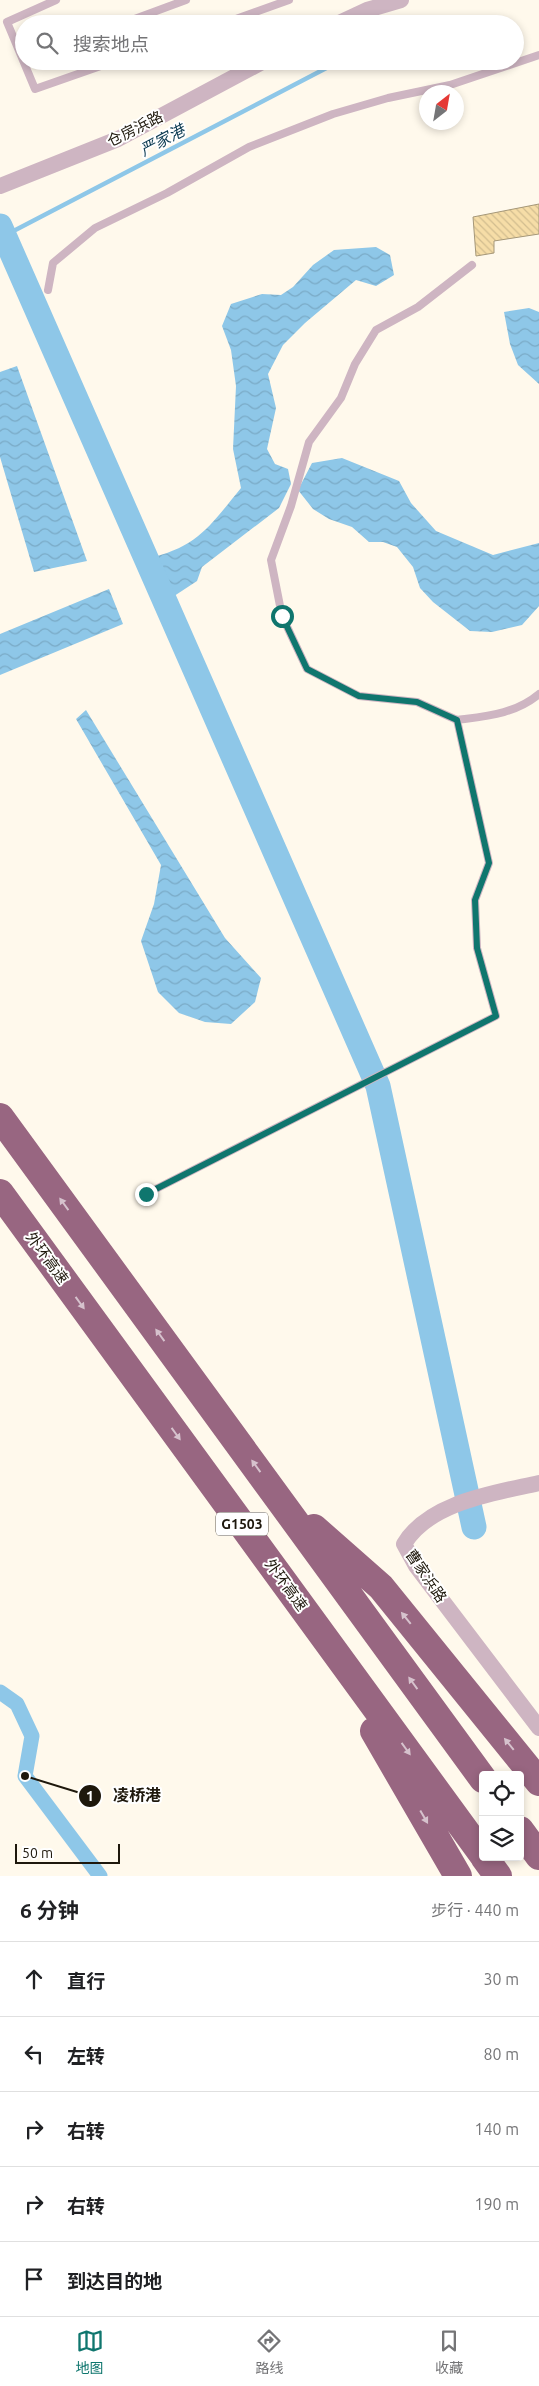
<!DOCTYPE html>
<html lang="zh">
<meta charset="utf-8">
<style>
body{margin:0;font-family:Ubuntu,"Noto Sans SC",sans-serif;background:#f6f6f6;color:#202124}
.controls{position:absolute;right:15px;bottom:15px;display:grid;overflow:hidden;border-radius:5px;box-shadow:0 2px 8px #0003}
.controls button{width:45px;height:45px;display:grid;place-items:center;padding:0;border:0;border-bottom:1px solid #e0e0e0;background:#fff;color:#202124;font:25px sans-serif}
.compass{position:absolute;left:419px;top:85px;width:45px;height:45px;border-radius:50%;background:#fff;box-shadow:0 2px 8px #0003;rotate:31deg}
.scale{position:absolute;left:15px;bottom:12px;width:105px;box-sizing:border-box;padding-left:5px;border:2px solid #1e180c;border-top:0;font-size:14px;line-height:18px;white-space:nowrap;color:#1e180c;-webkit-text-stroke:4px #fff;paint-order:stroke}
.stop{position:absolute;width:15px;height:15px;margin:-11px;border:4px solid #0f766e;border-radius:50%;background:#fff}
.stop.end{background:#0f766e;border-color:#fff;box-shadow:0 1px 5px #0008}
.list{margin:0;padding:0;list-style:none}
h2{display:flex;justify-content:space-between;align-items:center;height:65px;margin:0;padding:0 20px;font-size:21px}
h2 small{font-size:16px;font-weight:400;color:#757577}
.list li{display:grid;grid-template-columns:32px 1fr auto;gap:15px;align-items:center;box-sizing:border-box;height:75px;padding:0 20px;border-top:1px solid #e0e0e0}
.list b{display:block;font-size:19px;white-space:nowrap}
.list em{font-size:16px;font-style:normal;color:#757577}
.icon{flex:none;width:28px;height:28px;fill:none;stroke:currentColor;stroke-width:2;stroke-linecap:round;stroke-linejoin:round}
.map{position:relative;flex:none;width:539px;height:1876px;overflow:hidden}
.search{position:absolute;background:#fff;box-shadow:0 2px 8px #0003;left:15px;right:15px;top:15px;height:55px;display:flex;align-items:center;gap:12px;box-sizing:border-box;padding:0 18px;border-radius:28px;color:#757577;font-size:19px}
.sheet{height:440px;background:#fff}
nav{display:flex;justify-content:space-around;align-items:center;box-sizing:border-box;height:70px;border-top:1px solid #e0e0e0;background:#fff;font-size:14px;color:#757577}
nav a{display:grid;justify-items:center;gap:2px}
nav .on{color:#0f766e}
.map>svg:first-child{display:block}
.water{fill:url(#water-waves)}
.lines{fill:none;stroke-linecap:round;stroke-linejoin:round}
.stream{stroke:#8ec7e8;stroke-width:4.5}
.canal{stroke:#8ec7e8;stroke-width:15}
.river{stroke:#8ec7e8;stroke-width:25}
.building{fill:url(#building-back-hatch);stroke:#a59778}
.service{stroke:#ceb5c2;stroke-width:8}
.minor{stroke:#ceb5c2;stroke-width:16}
.motorway{stroke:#986681;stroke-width:28}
.oneway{fill:#d6c2cd}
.route{stroke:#0f766e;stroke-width:6}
.labels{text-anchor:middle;stroke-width:4;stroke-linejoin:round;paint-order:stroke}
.shield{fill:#fff;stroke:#625d55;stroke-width:1}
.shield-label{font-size:14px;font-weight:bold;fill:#1e180c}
.street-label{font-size:15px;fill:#1e180c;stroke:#fff}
.water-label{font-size:16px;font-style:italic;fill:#0b3a51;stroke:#fff}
.leader{fill:none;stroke:#1e180c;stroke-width:2}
.callout-dot{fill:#1e180c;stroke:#fff;stroke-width:2}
.mark-label{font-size:15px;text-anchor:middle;font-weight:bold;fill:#fff}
.callout-label{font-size:16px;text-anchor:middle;font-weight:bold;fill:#1e180c;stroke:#fff;stroke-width:4;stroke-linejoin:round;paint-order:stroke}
</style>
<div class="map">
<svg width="539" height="1876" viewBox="0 0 539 1876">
<defs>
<pattern id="water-waves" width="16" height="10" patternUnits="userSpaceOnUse" patternTransform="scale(1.25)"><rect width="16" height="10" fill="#8ec7e8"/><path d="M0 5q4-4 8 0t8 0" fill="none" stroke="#7aaac6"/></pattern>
<pattern id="building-back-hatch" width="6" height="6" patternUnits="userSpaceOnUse" patternTransform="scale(1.25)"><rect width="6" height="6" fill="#f6dda7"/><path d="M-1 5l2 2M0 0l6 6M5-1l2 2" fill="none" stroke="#d2bd8f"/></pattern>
</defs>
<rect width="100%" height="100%" fill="#fff9ec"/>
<!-- water -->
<path class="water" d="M376,247L390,255L394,275L376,286L356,280L305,323L283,345L268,374L276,408L267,449L275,464L288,469L291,484L279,508L202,567L197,581L165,602L146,559C198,547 209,527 241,488L233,449L236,386L231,350L222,326L231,304L262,294L281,295L293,287L313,265L334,250Z
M529,308L539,312V384L518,365L510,344L504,312Z
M17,366L87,561L34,572L0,457V372Z
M342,458L399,481L411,503L436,531L493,555L539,543V606L522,625L492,632L470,631L433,602L420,588L413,567L397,547L383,542H369L352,527L329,519L313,509L298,490L312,463Z
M109,589L123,624L0,675V634Z
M86,710L225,938L261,978L255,1002L231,1024L205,1022L179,1013L158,992L141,941L154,904L161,865L76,719Z"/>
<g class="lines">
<!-- stream -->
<path class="stream" d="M0,238L336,63"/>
<!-- canal -->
<path class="canal" d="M0,1692L17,1704L32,1736L25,1776L100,1876"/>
<!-- river -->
<path class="river" d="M0,226L378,1086L474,1527"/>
</g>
<!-- building -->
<path class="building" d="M539,204V234L494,241V253L476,256L473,217Z"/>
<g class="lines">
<!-- service -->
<path class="service" d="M56,0L7,22L35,89L115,61
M121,24L186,0
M222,24L289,0
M48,290L53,263L95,228L167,193L249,147L333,114L388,98L450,85L539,55
M457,720C487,716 515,714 539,694
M146,1194L496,1016L477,948L475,900L489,863L457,720L417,702L359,696L307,669L282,616L271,560L291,506L309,442L341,398L355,364L376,330L418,307L472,265"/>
<!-- minor -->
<path class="minor" d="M337,24L367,10L401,0
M0,186L118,139L264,61
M539,1483C495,1493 429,1502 404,1544L416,1566L539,1728"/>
<!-- motorway -->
<path class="motorway" d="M0,1117L483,1779
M0,1193L483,1855
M314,1528L381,1587L539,1782
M374,1731L458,1876
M520,1830L539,1856
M484,1857L498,1876"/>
</g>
<!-- one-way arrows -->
<defs><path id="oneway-solid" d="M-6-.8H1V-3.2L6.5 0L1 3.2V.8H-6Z" transform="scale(1.25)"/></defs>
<g class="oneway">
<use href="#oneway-solid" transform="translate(64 1204) rotate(-126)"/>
<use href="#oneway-solid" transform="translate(80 1303) rotate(54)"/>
<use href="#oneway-solid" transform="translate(160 1335) rotate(-126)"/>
<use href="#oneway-solid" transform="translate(176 1434) rotate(54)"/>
<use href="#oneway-solid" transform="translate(256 1466) rotate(-126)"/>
<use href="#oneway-solid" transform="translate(406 1618) rotate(-129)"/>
<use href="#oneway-solid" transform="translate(413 1683) rotate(-126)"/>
<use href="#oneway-solid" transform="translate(509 1744) rotate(-129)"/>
<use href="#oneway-solid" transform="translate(406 1749) rotate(54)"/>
<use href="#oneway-solid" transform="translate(424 1817) rotate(60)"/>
</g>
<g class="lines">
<!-- route -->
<path class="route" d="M146,1194L496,1016L477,948L475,900L489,863L457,720L417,702L359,696L307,669L282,616"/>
</g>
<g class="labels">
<!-- shield labels -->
<rect class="shield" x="216" y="1512.5" width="52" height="23" rx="4"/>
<g class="shield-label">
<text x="242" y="1529">G1503</text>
</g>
<!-- street labels -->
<g class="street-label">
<text transform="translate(135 129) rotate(-27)" y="5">仓房浜路</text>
<text transform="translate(47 1258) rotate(54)" y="5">外环高速</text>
<text transform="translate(426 1576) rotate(56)" y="5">曹家浜路</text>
<text transform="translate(286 1585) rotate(54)" y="5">外环高速</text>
</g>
<!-- water labels -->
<g class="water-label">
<text transform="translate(162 140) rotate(-28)" y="6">严家港</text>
</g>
</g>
<!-- callouts -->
<path class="leader" d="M25 1776L90 1796"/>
<g class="callout-dot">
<circle cx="25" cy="1776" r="5"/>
<circle cx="90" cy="1796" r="12"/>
</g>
<g class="mark-label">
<text x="90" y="1801">1</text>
</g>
<g class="callout-label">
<text x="137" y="1801">凌桥港</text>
</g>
</svg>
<div class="controls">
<button><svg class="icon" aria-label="locate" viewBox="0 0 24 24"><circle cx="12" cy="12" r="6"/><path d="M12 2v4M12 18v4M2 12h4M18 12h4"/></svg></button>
<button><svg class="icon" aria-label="layers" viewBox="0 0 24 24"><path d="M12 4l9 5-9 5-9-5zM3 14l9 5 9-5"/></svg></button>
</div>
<svg class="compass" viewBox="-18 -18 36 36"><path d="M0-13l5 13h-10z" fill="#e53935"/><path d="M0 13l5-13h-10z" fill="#757577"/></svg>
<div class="scale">50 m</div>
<div class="stop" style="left:282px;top:616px"></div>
<div class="stop end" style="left:146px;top:1194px"></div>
<div class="search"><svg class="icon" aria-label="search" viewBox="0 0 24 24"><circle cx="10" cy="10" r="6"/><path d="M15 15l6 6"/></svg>搜索地点</div>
</div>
<section class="sheet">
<h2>6 分钟<small>步行 · 440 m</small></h2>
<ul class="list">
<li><svg class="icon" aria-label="ahead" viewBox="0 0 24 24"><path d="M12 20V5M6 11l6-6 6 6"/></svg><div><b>直行</b></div><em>30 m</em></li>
<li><svg class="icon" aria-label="left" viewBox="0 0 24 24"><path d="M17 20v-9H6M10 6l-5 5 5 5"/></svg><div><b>左转</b></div><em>80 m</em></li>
<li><svg class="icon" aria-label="right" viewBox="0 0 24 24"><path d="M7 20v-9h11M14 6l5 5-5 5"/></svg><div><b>右转</b></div><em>140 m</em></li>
<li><svg class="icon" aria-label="right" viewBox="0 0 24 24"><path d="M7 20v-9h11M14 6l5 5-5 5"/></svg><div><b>右转</b></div><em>190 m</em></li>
<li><svg class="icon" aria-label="arrive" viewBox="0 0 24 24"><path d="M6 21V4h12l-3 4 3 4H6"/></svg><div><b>到达目的地</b></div></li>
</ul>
</section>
<nav>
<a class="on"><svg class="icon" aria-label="map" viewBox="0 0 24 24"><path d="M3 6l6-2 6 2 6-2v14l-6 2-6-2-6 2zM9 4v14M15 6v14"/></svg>地图</a>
<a><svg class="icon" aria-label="directions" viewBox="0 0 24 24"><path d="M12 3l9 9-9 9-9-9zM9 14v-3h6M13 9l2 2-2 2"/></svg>路线</a>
<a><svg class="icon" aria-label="saved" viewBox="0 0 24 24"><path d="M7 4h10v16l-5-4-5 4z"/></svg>收藏</a>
</nav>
